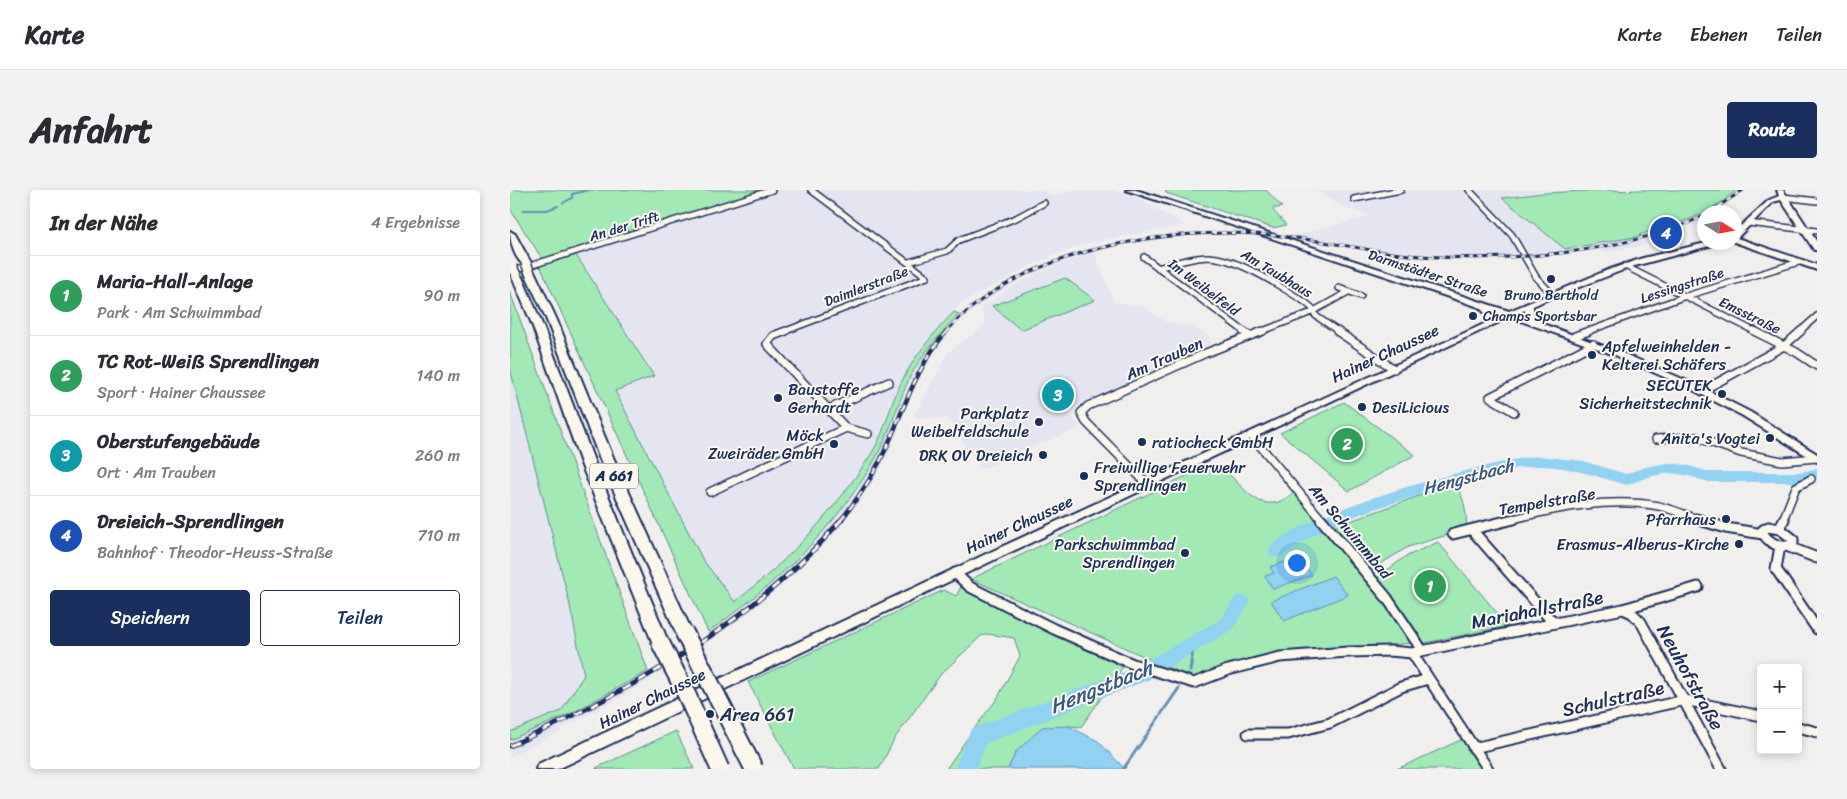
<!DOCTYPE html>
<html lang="de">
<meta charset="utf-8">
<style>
body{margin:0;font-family:Sriracha,sans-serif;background:#f2f2f3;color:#2b2b33}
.controls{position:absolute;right:15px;bottom:15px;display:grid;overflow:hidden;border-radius:5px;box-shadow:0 2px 8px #0003}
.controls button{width:45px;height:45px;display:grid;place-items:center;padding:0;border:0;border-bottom:1px solid #e1e1e2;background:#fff;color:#2b2b33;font:25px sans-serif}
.compass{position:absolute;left:1187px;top:15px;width:45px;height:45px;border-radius:50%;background:#fff;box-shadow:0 2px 8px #0003;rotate:101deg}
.you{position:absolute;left:786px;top:372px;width:18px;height:18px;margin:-12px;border:4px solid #fff;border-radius:50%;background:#1a73e8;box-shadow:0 0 0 8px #1a73e833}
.badge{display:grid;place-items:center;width:32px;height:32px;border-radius:50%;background:#1b2f5e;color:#fff;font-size:16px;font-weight:700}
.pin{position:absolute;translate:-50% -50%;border:2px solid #fff;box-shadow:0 1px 5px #0006}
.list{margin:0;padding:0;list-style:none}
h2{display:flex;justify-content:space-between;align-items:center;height:65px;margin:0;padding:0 20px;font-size:21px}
h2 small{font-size:16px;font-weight:400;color:#7c7c81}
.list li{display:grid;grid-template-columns:32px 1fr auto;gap:15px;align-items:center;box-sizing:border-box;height:80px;padding:0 20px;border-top:1px solid #e1e1e2}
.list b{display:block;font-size:19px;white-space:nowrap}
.list p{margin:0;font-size:16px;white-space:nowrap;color:#7c7c81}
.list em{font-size:16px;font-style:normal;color:#7c7c81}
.actions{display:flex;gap:10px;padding:15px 20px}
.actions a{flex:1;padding:11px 0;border:1px solid #1b2f5e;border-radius:5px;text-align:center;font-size:18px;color:#1b2f5e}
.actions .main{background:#1b2f5e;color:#fff}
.map{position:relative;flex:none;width:1307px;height:579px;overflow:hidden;border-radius:5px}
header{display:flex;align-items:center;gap:30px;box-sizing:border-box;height:70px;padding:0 25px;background:#fff;border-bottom:1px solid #e1e1e2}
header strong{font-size:24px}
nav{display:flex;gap:28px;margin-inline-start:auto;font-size:18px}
.intro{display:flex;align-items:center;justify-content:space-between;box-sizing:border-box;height:120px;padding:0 30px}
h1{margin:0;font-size:35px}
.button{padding:12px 22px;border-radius:5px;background:#1b2f5e;color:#fff;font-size:18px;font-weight:700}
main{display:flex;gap:30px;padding:0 30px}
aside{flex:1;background:#fff;border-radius:5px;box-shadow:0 2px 8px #0003}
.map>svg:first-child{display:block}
.built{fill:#e5e5f1}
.green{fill:#a2e9b6;stroke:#5e8c8a}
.water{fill:#91d1f2;stroke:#6290b7}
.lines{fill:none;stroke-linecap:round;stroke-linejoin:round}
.stream-far1{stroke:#6290b7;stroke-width:2}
.stream{stroke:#6290b7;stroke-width:3}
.river{fill:#91d1f2;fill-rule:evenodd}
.minor-far2-casing{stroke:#1b2f5e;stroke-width:8}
.minor-far1-casing{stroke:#1b2f5e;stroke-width:10}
.minor-casing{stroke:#1b2f5e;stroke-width:13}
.tertiary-casing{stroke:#1b2f5e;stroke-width:4}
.secondary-casing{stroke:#1b2f5e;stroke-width:4}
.motorway-casing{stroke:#1b2f5e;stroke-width:4}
.minor-far2{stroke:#fbf7ec;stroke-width:5}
.minor-far1{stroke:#fbf7ec;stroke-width:7}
.minor{stroke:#fbf7ec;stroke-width:9}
.tertiary{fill:#fbf7ec;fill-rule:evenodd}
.secondary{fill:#fbf7ec;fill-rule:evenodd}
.motorway{fill:#fbf7ec;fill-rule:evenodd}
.rail-far2-casing{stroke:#1b2f5e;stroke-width:3}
.rail-far1-casing{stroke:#1b2f5e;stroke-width:4.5}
.rail-casing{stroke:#1b2f5e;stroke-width:5}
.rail-far2{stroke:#fbf7ec;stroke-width:2;stroke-dasharray:5;stroke-linecap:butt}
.rail-far1{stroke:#fbf7ec;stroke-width:2.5;stroke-dasharray:7;stroke-linecap:butt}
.rail{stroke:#fbf7ec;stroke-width:3;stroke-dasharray:9;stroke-linecap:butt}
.motorway-bridge-far1-casing{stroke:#1b2f5e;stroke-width:12;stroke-linecap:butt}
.motorway-bridge-casing{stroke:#1b2f5e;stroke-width:21;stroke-linecap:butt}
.motorway-bridge-far1{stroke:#fbf7ec;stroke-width:9}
.motorway-bridge{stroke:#fbf7ec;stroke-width:17}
.poi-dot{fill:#1b2f5e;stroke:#fbf7ec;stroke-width:2}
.labels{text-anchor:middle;stroke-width:4;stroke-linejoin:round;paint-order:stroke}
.far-street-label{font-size:14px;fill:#1b2f5e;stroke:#fbf7ec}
.far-poi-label{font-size:14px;fill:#1b2f5e;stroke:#fbf7ec}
.shield{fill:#fbf7ec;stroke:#5e6b89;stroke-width:1}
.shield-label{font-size:15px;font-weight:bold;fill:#1b2f5e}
.poi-label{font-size:16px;fill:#1b2f5e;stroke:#fbf7ec;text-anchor:end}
.street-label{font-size:16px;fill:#1b2f5e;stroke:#fbf7ec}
.water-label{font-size:18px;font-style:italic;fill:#385883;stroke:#fbf7ec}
.near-street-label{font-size:19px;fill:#1b2f5e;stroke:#fbf7ec}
.near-poi-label{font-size:19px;fill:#1b2f5e;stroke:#fbf7ec;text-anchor:start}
.near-water-label{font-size:21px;font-style:italic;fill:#385883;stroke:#fbf7ec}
</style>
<header>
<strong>Karte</strong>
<nav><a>Karte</a><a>Ebenen</a><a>Teilen</a></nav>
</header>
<div class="intro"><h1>Anfahrt</h1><a class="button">Route</a></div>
<main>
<aside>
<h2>In der Nähe<small>4 Ergebnisse</small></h2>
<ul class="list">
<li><span class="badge" style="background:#2e9e5b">1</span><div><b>Maria-Hall-Anlage</b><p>Park · Am Schwimmbad</p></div><em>90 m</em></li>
<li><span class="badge" style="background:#2e9e5b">2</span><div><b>TC Rot-Weiß Sprendlingen</b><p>Sport · Hainer Chaussee</p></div><em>140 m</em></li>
<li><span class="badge" style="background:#0f9aa8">3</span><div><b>Oberstufengebäude</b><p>Ort · Am Trauben</p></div><em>260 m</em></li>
<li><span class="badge" style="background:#1a4fb4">4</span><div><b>Dreieich-Sprendlingen</b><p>Bahnhof · Theodor-Heuss-Straße</p></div><em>710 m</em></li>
</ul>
<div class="actions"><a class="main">Speichern</a><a>Teilen</a></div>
</aside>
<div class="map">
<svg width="1307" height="579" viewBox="0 0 1307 579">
<rect width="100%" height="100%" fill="#f1efee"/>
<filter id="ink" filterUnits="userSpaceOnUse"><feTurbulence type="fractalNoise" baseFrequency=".02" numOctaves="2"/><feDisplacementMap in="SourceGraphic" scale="10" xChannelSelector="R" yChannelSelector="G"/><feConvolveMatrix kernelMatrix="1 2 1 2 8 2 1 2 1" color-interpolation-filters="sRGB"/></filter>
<g filter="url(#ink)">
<!-- built -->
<path class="built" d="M268,0H532L544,6L563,0H604L625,7L675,35L574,54L526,73L452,113L413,155L391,192L364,260L319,325L286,359L225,412L193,370L105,201L144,185L66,65Z
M804,0H1043L991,7L1055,59L1128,45L1181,29L1191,24H1194V31L1171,41L1175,44L1131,56L1093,63L1090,60L985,70L912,68L791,49L739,44L670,46L612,54L584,61L604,112L631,115L657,132L682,137L696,144L703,156L558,221L571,237L471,279L437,229L403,228L438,162L476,135L471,118L501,97L526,84L575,64L562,68L518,86L488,103L459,123L455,122L495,94L551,69L609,52L670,44L700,42H731L783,46L860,26L836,19Z
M449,124L454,127L432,150L410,183L402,200L386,245L370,280L344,319L316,352L283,386L235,426L203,449L198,442L240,413L255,399L299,357L343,305L368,263L400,188L418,157Z
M0,176L59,411L74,485L51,521L0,542Z
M138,481L142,489L84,522L51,538L50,542L0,567V550L64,522Z"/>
<!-- green -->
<path class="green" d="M0,0H252L33,70L0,19Z
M655,0H756L772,17L762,19L776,35L763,38L656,3Z
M1097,0L1122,1L1121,0H1227L1216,8V10L1194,22V25L1191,24L1180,29L1129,45L1131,46L1055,59L992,8L1033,3Z
M66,65L144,186L105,201L193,370L225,412C281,368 325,321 363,261C376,240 380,213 392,191C406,163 423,144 444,122L449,124C430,144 413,163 400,187C388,212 381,240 368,264C328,337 265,395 198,442L30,76Z
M555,88L585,110L511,140L482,116Z
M0,102L138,481L64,522L0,550V542L51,521L74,485L59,411L0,178Z
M834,212L905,265L839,301L770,243Z
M701,274C725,279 737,316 763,313C770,313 779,306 784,302L866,401L904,453L879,455L875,457L799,460L745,467L684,489L461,389Z
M944,293C955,307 956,321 957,339L898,357L864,378L824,337Z
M928,352L998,436L914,453L868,387L895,367Z
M451,397L613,477L571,537L558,536L506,562L498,579H436L463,540L487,509L510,466L504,448L478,444L471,446L431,484L385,548L369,579H284L238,492L434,400L446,406Z
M166,541L184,579H86V578Z
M955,548L976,579H887Z"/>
<!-- water -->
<path class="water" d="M789,367L802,385L763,399L755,386L764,383L760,377Z
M823,386L838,405L774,431L761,411Z
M558,536L588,551L615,579H498L506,562L532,537Z"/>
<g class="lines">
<!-- stream-far1 -->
<path class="stream-far1" d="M53,13L62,8V4L79,0
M13,20H37L48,16"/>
<!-- stream -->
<path class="stream" d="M680,481L684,451
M614,578L669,498"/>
<!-- river -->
<path class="river" d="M1029,266L1073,271L1116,284L1135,277L1158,273L1176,275L1199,282H1292L1307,278V288L1292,292H1199L1175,285L1158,283L1138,287L1117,295C1088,287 1059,276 1028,276C1001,277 973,287 947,295C886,312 823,327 772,366L766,367L760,366L758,361C778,324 983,270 1029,266Z
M731,405L737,407L740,412L723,439L638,490L476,553L466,579H444L461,539L624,478L711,429L725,407Z"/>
<!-- minor-far2 casing -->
<g class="minor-far2-casing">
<path id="minor-far2" d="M301,0L417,87
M959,0L1002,45L1026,87L1042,104
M1273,7L1307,11
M844,9L891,0
M1238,33L1307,41
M634,67L735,142
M399,72L437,61L449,50L506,28L534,13
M1115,76L1246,142
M648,78C664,73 680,68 697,67C726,67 770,96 795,112L801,117L806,126L829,142
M0,82L262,0
M829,98L851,106
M273,142L417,87
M750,142L802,122L838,102
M1076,142L1173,107L1289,72
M1289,142L1307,126"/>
</g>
<!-- minor-far1 casing -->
<g class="minor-far1-casing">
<path id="minor-far1" d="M276,141L263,146L257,154L336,238L358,244
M733,141L740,146
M827,141L884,179
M1244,141L1286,162L1307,176
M1065,146L1079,141
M1192,201L1274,156L1291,141
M319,219L379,192
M1004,222L980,207L1083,154
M741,245L812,330
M1146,249L1186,247L1231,263L1272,271L1307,268
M637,294L576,232L571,223L578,216L696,163L753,141
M200,302L336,238
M999,330C1047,318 1100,307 1149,316C1162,319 1176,325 1189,330
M1273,330L1286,297L1301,289"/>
</g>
<!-- minor casing -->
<g class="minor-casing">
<path id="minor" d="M811,329L877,408L912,460
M1186,329L1216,338L1253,344
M1258,337L1270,339L1283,349V354C1271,360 1261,354 1253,344V340Z
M1270,339L1274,329
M962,340L1039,428L1046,432
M943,344L1004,329
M1270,356L1266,379L1307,439
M1279,357L1307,368
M445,383L460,397L544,439L623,474L684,493L718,480L770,467L838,462L880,461L902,463L1113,419L1188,397
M1113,419L1122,423L1131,432L1211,579
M902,463L978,579
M1288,537L1307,542
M738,544H778L820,533L891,497L918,489
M963,558L1175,510L1251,526"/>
</g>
<!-- tertiary casing -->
<g class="tertiary-casing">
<path id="tertiary" d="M1000,122L1110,162L1189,196L1240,222L1307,264V272L1233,226L1183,200L1105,165L1000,127L484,370L48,579H26L28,574L476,364Z"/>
</g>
<!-- secondary casing -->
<g class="secondary-casing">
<path id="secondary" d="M616,0H626L999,121L1098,80L1133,68L1200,52H1214L1121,77L1036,110L1023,116V124L1032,134L1031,136H1025L1015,124V120L1000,127L983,121L986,125V132L982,135L979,134L978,126L969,117Z
M1267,0H1273L1307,52V60H1304L1271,10L1263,12L1227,48L1307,75V80L1224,52V42L1259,10L1269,6Z"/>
</g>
<!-- motorway casing -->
<g class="motorway-casing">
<path id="motorway" d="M0,41L5,44L21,73L19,75L16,76C5,71 0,52 0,41Z
M20,80L25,83L46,128L103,267L182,442L180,447L174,449L168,447L89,267L36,128L15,83Z
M7,84L12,87L32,134L86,276L159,454L157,459L151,461L145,459L143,454L72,276L22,134L2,87Z"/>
</g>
<!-- minor-far2 -->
<use href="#minor-far2" class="minor-far2"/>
<!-- minor-far1 -->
<use href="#minor-far1" class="minor-far1"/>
<!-- minor -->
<use href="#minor" class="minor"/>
<!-- tertiary -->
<use href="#tertiary" class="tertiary"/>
<!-- secondary -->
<use href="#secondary" class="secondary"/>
<!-- motorway -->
<use href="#motorway" class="motorway"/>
<!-- rail-far2 casing -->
<g class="rail-far2-casing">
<path id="rail-far2" d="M1200,22L1233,0
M436,142C508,60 657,35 760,45C810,49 859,62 910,66C1001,72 1110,64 1194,26"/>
</g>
<!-- rail-far1 casing -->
<g class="rail-far1-casing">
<path id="rail-far1" d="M331,330C350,306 367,280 379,252C396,213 408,174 437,141"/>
</g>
<!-- rail casing -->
<g class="rail-casing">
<path id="rail" d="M0,556C125,498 241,435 332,329"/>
</g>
<!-- rail-far2 -->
<use href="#rail-far2" class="rail-far2"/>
<!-- rail-far1 -->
<use href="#rail-far1" class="rail-far1"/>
<!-- rail -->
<use href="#rail" class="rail"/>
<!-- motorway-bridge-far1 casing -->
<g class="motorway-bridge-far1-casing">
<path id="motorway-bridge-far1" d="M16,73L20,83
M2,77L7,87"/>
</g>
<!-- motorway-bridge casing -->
<g class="motorway-bridge-casing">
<path id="motorway-bridge" d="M174,442L244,579
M151,454L175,501L210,579"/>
</g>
<!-- motorway-bridge-far1 -->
<use href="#motorway-bridge-far1" class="motorway-bridge-far1"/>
<!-- motorway-bridge -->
<use href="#motorway-bridge" class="motorway-bridge"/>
</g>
</g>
<!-- markers -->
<g class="poi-dot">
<circle cx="1041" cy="89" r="5"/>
<circle cx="963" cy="126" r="5"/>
<circle cx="1082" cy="165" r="5"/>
<circle cx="1212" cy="204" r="5"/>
<circle cx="268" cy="208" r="5"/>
<circle cx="852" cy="217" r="5"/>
<circle cx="529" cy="232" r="5"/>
<circle cx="1260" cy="248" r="5"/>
<circle cx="632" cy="252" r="5"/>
<circle cx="324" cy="254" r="5"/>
<circle cx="533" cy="265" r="5"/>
<circle cx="574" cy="286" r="5"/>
<circle cx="1216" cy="329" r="5"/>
<circle cx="1229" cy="354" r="5"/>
<circle cx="675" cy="363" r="5"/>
<circle cx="200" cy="524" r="5"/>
</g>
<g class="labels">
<!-- far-street labels -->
<g class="far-street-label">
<text transform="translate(114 36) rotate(-17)" y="5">An der Trift</text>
<text transform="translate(767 83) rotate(31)" y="5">Am Taubhaus</text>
<text transform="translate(918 83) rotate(18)" y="5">Darmstädter Straße</text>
<text transform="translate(1172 95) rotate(-18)" y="5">Lessingstraße</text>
<text transform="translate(356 96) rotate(-21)" y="5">Daimlerstraße</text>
<text transform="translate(694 97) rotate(37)" y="5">Im Weibelfeld</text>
<text transform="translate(1240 125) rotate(26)" y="5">Emsstraße</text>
</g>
<!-- far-poi labels -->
<g class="far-poi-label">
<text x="1041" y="110">Bruno Berthold</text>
<text x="973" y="131" text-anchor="start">Champs Sportsbar</text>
</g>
<!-- shield labels -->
<rect class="shield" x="80" y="273.5" width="48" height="25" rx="4"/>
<g class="shield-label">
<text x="104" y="291">A 661</text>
</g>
<!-- poi labels -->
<g class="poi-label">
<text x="1092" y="162" text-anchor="start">Apfelweinhelden -<tspan x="1092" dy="18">Kelterei Schäfers</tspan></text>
<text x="1202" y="201">SECUTEK<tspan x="1202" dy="18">Sicherheitstechnik</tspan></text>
<text x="278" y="205" text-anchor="start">Baustoffe<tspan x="278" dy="18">Gerhardt</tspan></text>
<text x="862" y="223" text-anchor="start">DesiLicious</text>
<text x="519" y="229">Parkplatz<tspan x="519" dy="18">Weibelfeldschule</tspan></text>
<text x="314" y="251">Möck<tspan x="314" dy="18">Zweiräder GmbH</tspan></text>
<text x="1250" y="254">Anita's Vogtei</text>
<text x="642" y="258" text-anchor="start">ratiocheck GmbH</text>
<text x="523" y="271">DRK OV Dreieich</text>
<text x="584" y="283" text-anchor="start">Freiwillige Feuerwehr<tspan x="584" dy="18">Sprendlingen</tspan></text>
<text x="1206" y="335">Pfarrhaus</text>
<text x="665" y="360">Parkschwimmbad<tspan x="665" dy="18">Sprendlingen</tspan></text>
<text x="1219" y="360">Erasmus-Alberus-Kirche</text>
</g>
<!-- street labels -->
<g class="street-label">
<text transform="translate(875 163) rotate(-25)" y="6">Hainer Chaussee</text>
<text transform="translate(654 168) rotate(-24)" y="6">Am Trauben</text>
<text transform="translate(1037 311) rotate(-10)" y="6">Tempelstraße</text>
<text transform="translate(509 334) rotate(-25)" y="6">Hainer Chaussee</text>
<text transform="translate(841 341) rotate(50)" y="6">Am Schwimmbad</text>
<text transform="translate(142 508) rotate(-26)" y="6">Hainer Chaussee</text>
</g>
<!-- water labels -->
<g class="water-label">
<text transform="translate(958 287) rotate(-15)" y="6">Hengstbach</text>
</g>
<!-- near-street labels -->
<g class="near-street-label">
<text transform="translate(1027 419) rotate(-11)" y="7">Mariahallstraße</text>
<text transform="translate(1181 487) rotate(61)" y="7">Neuhofstraße</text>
<text transform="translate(1103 508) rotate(-13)" y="7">Schulstraße</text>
</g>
<!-- near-poi labels -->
<g class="near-poi-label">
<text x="210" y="531">Area 661</text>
</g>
<!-- near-water labels -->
<g class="near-water-label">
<text transform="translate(591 497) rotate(-22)" y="7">Hengstbach</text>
</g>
</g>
</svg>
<div class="controls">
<button>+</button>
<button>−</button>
</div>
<svg class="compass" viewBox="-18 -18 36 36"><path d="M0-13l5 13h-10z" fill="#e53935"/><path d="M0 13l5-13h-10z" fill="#7c7c81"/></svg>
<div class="you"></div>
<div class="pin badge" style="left:920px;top:396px;background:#2e9e5b">1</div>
<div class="pin badge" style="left:837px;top:254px;background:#2e9e5b">2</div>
<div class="pin badge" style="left:548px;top:205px;background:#0f9aa8">3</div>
<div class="pin badge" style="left:1156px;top:43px;background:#1a4fb4">4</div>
</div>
</main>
